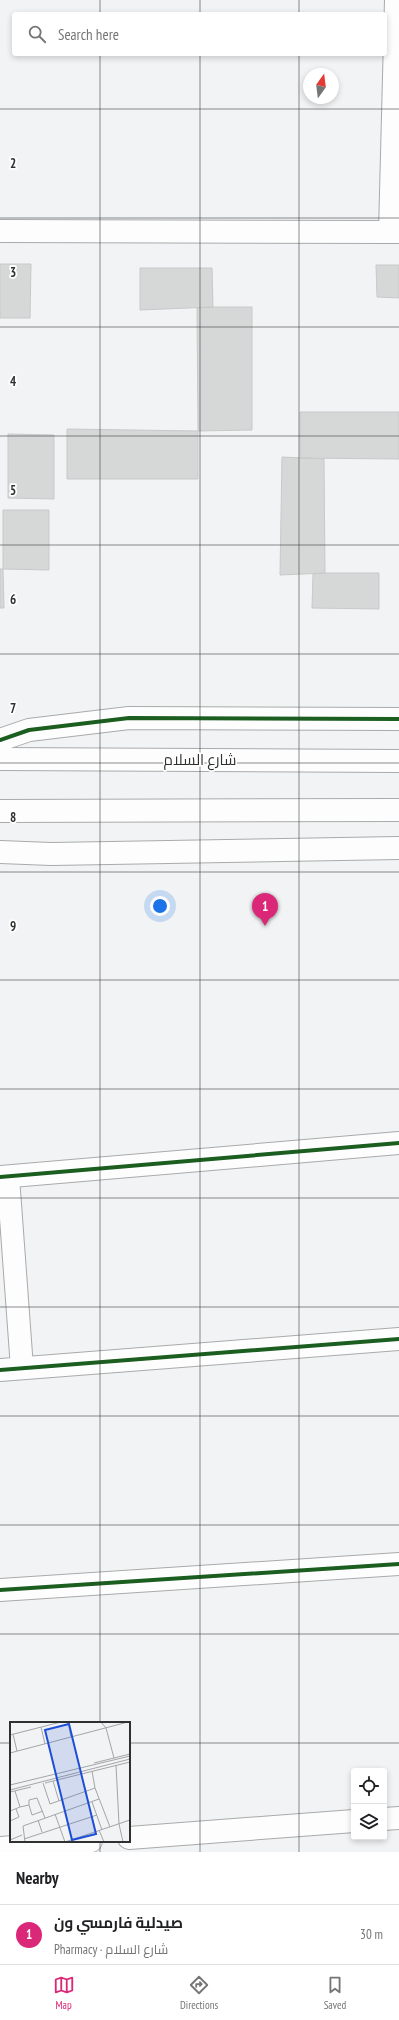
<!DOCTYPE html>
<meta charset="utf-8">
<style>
body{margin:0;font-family:"PT Sans Narrow",Cairo,sans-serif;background:#f2f2f2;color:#202124}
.controls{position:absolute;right:12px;bottom:12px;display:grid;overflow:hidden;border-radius:4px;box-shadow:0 2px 6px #0003}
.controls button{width:36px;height:36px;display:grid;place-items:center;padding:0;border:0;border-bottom:1px solid #e0e0e0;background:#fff;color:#202124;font:20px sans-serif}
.compass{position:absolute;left:303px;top:68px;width:36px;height:36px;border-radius:50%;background:#fff;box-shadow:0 2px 6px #0003;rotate:14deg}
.you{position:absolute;left:160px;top:906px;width:14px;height:14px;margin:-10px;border:3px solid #fff;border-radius:50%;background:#1a73e8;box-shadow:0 0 0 6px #1a73e833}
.badge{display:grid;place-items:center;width:26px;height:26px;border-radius:50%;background:#db2777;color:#fff;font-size:13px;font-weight:700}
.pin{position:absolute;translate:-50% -33px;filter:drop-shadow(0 1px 2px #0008)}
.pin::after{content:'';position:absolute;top:21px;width:14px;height:12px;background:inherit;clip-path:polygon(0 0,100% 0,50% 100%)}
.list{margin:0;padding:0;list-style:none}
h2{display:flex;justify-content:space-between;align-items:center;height:52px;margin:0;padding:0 16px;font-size:17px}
h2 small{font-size:13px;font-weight:400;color:#757577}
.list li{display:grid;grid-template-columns:26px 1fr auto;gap:12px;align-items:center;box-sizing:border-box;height:60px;padding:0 16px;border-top:1px solid #e0e0e0}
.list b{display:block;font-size:15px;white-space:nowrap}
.list p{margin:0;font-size:13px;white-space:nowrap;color:#757577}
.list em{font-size:13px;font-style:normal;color:#757577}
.icon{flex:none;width:22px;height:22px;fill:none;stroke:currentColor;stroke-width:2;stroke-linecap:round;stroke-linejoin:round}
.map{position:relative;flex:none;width:399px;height:1852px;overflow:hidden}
.search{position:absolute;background:#fff;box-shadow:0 2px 6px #0003;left:12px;right:12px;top:12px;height:44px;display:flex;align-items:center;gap:10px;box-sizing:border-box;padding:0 14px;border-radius:4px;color:#757577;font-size:15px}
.sheet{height:112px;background:#fff}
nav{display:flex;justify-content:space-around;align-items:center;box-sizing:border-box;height:56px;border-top:1px solid #e0e0e0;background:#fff;font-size:11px;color:#757577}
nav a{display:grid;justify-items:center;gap:2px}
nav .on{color:#db2777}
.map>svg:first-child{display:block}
.building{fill:#d6d7d7;stroke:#c8c9ca}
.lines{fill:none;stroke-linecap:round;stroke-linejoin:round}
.minor-casing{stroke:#a9aaab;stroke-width:24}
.trunk-casing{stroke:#a9aaab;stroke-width:24}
.minor{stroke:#fdfdfd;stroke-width:22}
.trunk{stroke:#fdfdfd;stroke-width:22}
.cycleway-casing{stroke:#fff;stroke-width:6}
.cycleway{stroke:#1b5e20;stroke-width:4}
.grid{fill:none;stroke:#2f3131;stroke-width:1;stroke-opacity:0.55}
.labels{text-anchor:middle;stroke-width:3.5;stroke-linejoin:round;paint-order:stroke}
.street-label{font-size:15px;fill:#2f3131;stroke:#fff}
.inset-road{fill:none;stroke:#a3a5a6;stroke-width:1}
.view{fill:#1d4ed8;fill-opacity:0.15;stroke:#1d4ed8;stroke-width:2}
.inset-edge{fill:none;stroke:#2f3131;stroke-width:2}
.grid-label{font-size:13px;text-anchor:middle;font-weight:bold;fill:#2f3131;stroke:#fff;stroke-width:3.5;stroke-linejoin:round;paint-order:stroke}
</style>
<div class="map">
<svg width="399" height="1852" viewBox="0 0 399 1852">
<rect width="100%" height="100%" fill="#f1f3f4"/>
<!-- building -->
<path class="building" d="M0,264H31L30,318H0Z
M376,265H399V298L377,297Z
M140,268H212L213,307L140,310Z
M213,307H252V430L198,431L197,308Z
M300,412H399V459L300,458Z
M67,429L198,431V479H67Z
M8,434L54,435V499L8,498Z
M282,457L324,459L325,573L280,575Z
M3,510H49V570L3,569Z
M0,569H3L4,608H0Z
M325,573H379V609L312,608L313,574Z"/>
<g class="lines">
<!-- minor casing -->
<g class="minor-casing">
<path id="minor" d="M0,231L399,232
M390,232L396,0
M0,740L29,730L129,718L399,719
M0,852L51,854L399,848
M0,1177L399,1143
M8,1177L22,1368
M0,1370L399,1339
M0,1590L399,1564
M384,1819L399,1818
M129,1838L354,1821
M0,1848L91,1841"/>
</g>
<!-- trunk casing -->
<g class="trunk-casing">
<path id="trunk" d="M0,759L399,761
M0,811L399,810"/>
</g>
<!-- minor -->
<use href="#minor" class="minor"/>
<!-- trunk -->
<use href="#trunk" class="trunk"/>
<!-- cycleway casing -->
<g class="cycleway-casing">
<path id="cycleway" d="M0,740L29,730L129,718L399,719
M0,1177L399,1143
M0,1370L399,1339
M0,1590L399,1564"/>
</g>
<!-- cycleway -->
<use href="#cycleway" class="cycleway"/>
</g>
<!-- grid -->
<path class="grid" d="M100,0V14M200,0V14M299,0V14M100,54V1723M200,54V1852M299,54V1852M0,109H399M0,218H399M0,327H399M0,436H399M0,545H399M0,654H399M0,763H399M0,872H399M0,980H399M0,1089H399M0,1198H399M0,1307H399M0,1416H399M0,1525H399M0,1634H399M0,1743H11M129,1743H399M100,1841V1852"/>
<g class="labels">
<!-- street labels -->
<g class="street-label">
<text x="200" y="765">شارع السلام</text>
</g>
</g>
<!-- overview -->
<g transform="translate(10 1722)">
<rect width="120" height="120" fill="#f1f3f4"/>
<path class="inset-road" d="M58,0L61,15M91,0L96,6L104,36M31,5L35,22M3,12L7,29M0,13L51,0M0,31L118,0M84,41L120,32M106,43L109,102L113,120M82,49L85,66L100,105M43,59L49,79M33,61L40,82L85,66M35,61L120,40M0,63L120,34M0,68L120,37M0,70L21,65M82,80L92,108M19,83V78L27,76L35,96M10,85L19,83L22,93L33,89M0,89L10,85L5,69M45,92L55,120M28,98L32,110M0,99L9,95L6,87M89,108L94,120M14,117L87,93M0,118L12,113M15,120L13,104L89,77M55,120L120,98"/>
<path class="view" d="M59,2L86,112L62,118L35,8Z"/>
<rect width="120" height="120" class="inset-edge"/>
</g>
<g class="grid-label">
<text x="13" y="168">2</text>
<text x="13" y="277">3</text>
<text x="13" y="386">4</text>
<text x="13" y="495">5</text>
<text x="13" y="604">6</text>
<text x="13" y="713">7</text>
<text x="13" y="822">8</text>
<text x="13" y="931">9</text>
</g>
</svg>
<div class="controls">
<button><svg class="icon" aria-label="locate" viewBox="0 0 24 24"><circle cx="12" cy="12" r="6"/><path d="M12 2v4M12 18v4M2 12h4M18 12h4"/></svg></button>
<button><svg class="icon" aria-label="layers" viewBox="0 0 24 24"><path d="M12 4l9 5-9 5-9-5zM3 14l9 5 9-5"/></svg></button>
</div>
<svg class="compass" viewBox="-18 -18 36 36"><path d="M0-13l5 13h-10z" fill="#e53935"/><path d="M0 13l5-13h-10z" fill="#757577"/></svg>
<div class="you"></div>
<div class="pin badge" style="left:265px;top:926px">1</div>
<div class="search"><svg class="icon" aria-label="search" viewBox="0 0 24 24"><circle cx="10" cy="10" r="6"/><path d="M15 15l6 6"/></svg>Search here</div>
</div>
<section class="sheet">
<h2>Nearby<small></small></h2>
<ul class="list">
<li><span class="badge">1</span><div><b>صيدلية فارمسي ون</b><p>Pharmacy · شارع السلام</p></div><em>30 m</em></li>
</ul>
</section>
<nav>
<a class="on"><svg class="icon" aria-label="map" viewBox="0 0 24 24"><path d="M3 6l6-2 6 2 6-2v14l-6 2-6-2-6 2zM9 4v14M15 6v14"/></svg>Map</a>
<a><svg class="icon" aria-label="directions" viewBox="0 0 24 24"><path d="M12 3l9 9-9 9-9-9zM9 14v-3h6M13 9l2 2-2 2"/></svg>Directions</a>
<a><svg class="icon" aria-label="saved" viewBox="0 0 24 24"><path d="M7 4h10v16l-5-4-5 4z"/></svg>Saved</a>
</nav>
